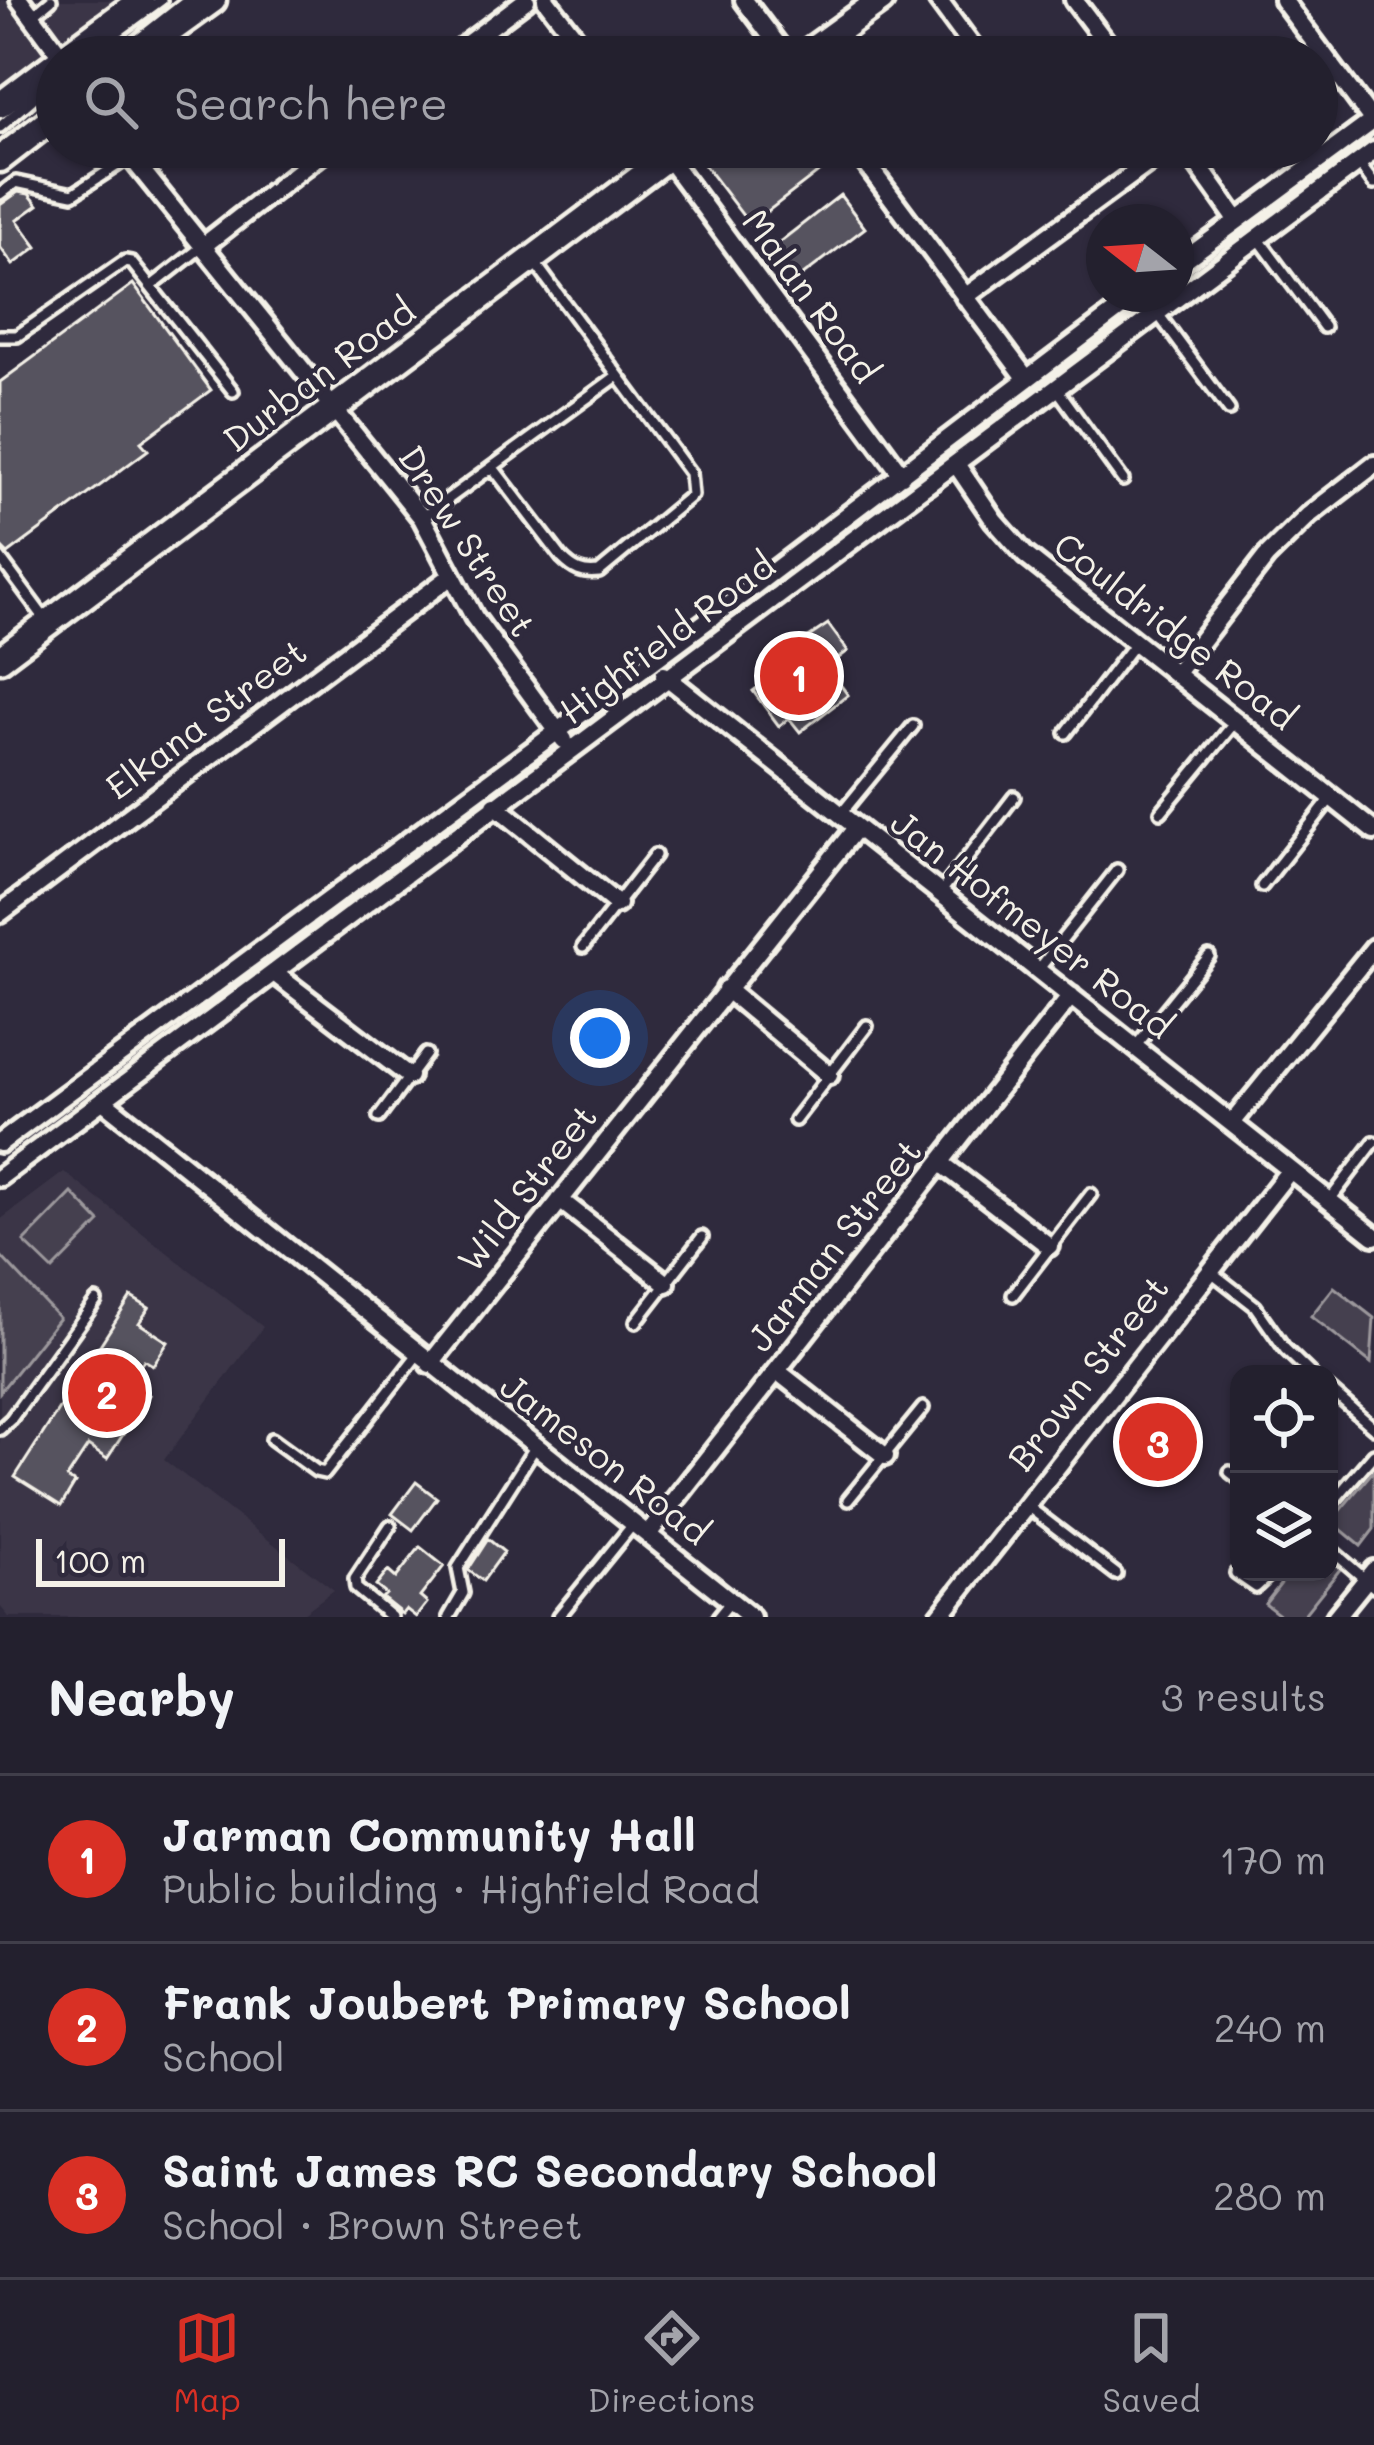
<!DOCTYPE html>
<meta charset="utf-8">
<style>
body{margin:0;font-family:Mali,sans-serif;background:#2b2836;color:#f1f3f6}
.controls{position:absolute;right:36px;bottom:36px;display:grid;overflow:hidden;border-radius:24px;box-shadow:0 3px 9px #0004}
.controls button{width:108px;height:108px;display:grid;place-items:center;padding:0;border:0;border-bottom:3px solid #403e4a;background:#23202e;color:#f1f3f6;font:60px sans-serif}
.compass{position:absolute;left:1086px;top:204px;width:108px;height:108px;border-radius:50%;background:#23202e;box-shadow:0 3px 9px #0004;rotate:287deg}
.scale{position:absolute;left:36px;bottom:30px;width:249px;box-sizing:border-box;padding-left:12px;border:6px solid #f4f1e8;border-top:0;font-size:33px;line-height:42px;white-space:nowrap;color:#f4f1e8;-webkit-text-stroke:9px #2f2a3d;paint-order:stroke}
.you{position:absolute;left:600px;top:1038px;width:42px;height:42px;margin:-30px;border:9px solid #fff;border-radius:50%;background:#1a73e8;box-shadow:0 0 0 18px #1a73e833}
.badge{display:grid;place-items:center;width:78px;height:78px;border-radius:50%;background:#d93025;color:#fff;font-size:39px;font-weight:700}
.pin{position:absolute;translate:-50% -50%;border:6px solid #fff;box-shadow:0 3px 12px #0006}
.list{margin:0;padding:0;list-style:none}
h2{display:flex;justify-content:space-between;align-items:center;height:156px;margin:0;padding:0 48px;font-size:51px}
h2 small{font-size:39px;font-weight:400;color:#a3a3aa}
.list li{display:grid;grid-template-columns:78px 1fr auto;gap:36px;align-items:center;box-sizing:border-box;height:168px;padding:0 48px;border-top:3px solid #403e4a}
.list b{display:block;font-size:45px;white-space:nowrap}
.list p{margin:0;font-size:39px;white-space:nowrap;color:#a3a3aa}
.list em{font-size:39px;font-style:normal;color:#a3a3aa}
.icon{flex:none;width:66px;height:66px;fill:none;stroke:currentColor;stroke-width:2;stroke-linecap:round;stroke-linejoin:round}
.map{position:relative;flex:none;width:1374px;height:1617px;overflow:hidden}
.search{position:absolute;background:#23202e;box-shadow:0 3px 9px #0004;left:36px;right:36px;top:36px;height:132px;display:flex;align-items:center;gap:30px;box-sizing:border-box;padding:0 42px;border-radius:66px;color:#a3a3aa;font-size:45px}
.sheet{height:660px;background:#23202e}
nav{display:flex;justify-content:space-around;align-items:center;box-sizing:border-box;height:168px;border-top:3px solid #403e4a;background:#23202e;font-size:33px;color:#a3a3aa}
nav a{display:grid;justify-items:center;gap:6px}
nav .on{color:#d93025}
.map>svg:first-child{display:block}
.built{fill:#3b3647}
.green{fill:#454050;stroke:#9c989c;stroke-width:3}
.building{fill:#56525f;stroke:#f4f1e8;stroke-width:3}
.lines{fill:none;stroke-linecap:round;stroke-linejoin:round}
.lane-casing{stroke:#f4f1e8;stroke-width:18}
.street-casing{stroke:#f4f1e8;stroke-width:26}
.secondary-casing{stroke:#f4f1e8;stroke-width:33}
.lane{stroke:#2f2a3d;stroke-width:9}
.street{stroke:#2f2a3d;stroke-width:16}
.secondary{stroke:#2f2a3d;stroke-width:24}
.labels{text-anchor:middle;stroke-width:9;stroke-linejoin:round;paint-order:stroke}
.street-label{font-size:36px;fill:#f4f1e8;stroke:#2f2a3d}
</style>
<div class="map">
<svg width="1374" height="1617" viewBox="0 0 1374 1617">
<rect width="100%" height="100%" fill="#2f2a3d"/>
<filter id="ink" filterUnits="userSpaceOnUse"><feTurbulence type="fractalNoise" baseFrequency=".00833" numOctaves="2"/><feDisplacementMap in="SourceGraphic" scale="24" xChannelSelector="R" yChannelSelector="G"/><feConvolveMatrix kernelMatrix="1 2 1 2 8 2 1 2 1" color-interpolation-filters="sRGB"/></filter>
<g filter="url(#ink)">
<!-- built -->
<path class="built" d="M0,0H121L0,86Z
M64,1172L263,1327L164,1460L334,1590L298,1617H9L0,1606V1220Z"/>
<!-- green -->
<path class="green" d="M72,1193L100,1222L53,1270L24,1242Z
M0,1255L59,1318L0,1392Z
M1334,1287L1374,1318L1371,1363L1311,1316Z
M1374,1470V1529L1361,1546L1331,1521Z
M1329,1559L1341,1568L1302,1617H1282L1265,1604L1290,1572H1329Z"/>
<!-- building -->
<path class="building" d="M730,147H816L829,164L750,225L705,166Z
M18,192L29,194L38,205L17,220L37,247L13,265L0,247V205Z
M840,195L865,228L798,279L773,247Z
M133,284L211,390L141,442L148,450L8,554L0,546V382Z
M828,624L848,651L827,667L848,695L800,732L789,718L779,726L753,691L779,671L773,661Z
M131,1297L149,1308L139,1323L168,1342L153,1365L144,1360L129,1382L149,1395L107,1459L88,1446L67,1478L75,1483L61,1506L15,1477Z
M416,1482L437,1498L413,1530L392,1514Z
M488,1539L504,1552L483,1581L468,1570Z
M420,1547L444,1566L420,1597L427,1603L416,1617L406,1609L402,1614L382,1598L386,1594L376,1586L388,1571L396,1578Z"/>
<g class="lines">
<!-- lane casing -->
<g class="lane-casing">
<path id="lane" d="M32,16L51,0
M116,33L161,0
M116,57L188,0
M0,127L57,78
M1358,162L1374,184
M0,194L16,182L73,194L130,157
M1258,238L1324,327
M153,285L203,246
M1158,314L1229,410
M0,336H17L125,261L131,262L233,391
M1057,389L1123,480
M494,469L562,558C574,570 582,574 599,572L692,495L690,473L535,263
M422,518L617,376
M0,558L48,623
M1066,733L1135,643
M1161,812L1236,721
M840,815L913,726
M1262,886L1332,797
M940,893L1014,797
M583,947L655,855
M1038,970L1117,870
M1135,1047L1209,956
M379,1117L426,1054
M795,1120L867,1026
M1329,1201L1374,1142
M1210,1271L1255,1306L1285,1349L1311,1374
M1013,1295L1091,1194
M636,1322L702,1237
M1329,1389L1374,1428
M0,1429L11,1419L96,1301
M272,1439L316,1471L325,1473L418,1354
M1230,1472L1239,1479
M848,1500L923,1408
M1026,1505L1116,1574
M1329,1506L1374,1454
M390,1526L355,1579L356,1588L391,1617
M1329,1548L1374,1587
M1236,1573L1256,1587L1272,1572
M449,1617L463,1593L458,1568L536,1446
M558,1617L635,1522
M718,1617L731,1601"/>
</g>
<!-- street casing -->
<g class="street-casing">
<path id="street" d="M20,0L62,57
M546,0L590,57
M744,0L787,57
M938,0L980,57
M1074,0L1117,57
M1283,0L1373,121
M450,57L526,0
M123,147L422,518L474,617L564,740
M660,147L902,475
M854,147L1027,379
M1185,147L1237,220
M203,246L330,147
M1176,266L1374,120
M965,297L1170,147
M956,464L994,520L1025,555L1374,831
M1175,674L1266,557L1309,515L1374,465
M664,675L1374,1236
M495,805L617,904
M0,913L450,577
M274,973L409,1076
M726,989L829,1075
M103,1101L751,1617
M1232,1123L1374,948
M0,1143L742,595L1139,294
M941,1163L1049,1246
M0,1177L1374,151
M560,1200L666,1283
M430,1364L856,828
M777,1371L885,1456
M649,1533L1071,996
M939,1617L1290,1170
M1336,1617L1374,1570"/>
</g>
<!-- secondary casing -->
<g class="secondary-casing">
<path id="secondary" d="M64,57L141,0
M134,57L213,0
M802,57L881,0
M0,105L57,62
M0,159L57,115
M0,659L681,147"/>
</g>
<!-- lane -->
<use href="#lane" class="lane"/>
<!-- street -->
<use href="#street" class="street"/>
<!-- secondary -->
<use href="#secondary" class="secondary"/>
</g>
</g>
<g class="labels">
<!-- street labels -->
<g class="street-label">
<text transform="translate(811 296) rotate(54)" y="13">Malan Road</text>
<text transform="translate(319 375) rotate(-37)" y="13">Durban Road</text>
<text transform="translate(467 541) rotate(57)" y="13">Drew Street</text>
<text transform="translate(1175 631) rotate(38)" y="13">Couldridge Road</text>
<text transform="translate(667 638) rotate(-37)" y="13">Highfield Road</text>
<text transform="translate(206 719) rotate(-37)" y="13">Elkana Street</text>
<text transform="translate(1032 924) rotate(38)" y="13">Jan Hofmeyer Road</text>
<text transform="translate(527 1188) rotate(-52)" y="13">Wild Street</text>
<text transform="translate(834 1245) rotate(-52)" y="13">Jarman Street</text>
<text transform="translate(1088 1373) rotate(-52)" y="13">Brown Street</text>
<text transform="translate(605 1459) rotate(38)" y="13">Jameson Road</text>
</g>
</g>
</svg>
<div class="controls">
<button><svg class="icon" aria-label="locate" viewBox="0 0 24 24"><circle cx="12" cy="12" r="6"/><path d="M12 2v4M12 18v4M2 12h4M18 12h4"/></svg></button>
<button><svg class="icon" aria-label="layers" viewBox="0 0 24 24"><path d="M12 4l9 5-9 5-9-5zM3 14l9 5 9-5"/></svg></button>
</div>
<svg class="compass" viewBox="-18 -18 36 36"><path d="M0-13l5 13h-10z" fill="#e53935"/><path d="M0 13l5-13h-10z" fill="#a3a3aa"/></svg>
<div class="scale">100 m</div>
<div class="you"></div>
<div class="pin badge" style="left:799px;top:676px">1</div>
<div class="pin badge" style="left:107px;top:1393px">2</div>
<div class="pin badge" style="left:1158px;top:1442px">3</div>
<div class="search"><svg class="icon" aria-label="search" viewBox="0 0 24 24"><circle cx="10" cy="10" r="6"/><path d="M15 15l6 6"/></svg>Search here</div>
</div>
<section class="sheet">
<h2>Nearby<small>3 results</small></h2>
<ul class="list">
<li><span class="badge">1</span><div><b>Jarman Community Hall</b><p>Public building · Highfield Road</p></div><em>170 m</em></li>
<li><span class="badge">2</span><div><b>Frank Joubert Primary School</b><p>School</p></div><em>240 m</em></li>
<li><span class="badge">3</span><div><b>Saint James RC Secondary School</b><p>School · Brown Street</p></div><em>280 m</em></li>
</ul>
</section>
<nav>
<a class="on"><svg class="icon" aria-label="map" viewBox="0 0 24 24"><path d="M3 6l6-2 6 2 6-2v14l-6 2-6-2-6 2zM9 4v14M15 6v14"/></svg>Map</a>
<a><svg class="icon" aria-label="directions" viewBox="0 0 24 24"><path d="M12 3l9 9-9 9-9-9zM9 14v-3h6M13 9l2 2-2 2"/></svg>Directions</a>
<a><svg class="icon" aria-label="saved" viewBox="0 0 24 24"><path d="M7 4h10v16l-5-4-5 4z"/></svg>Saved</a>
</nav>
